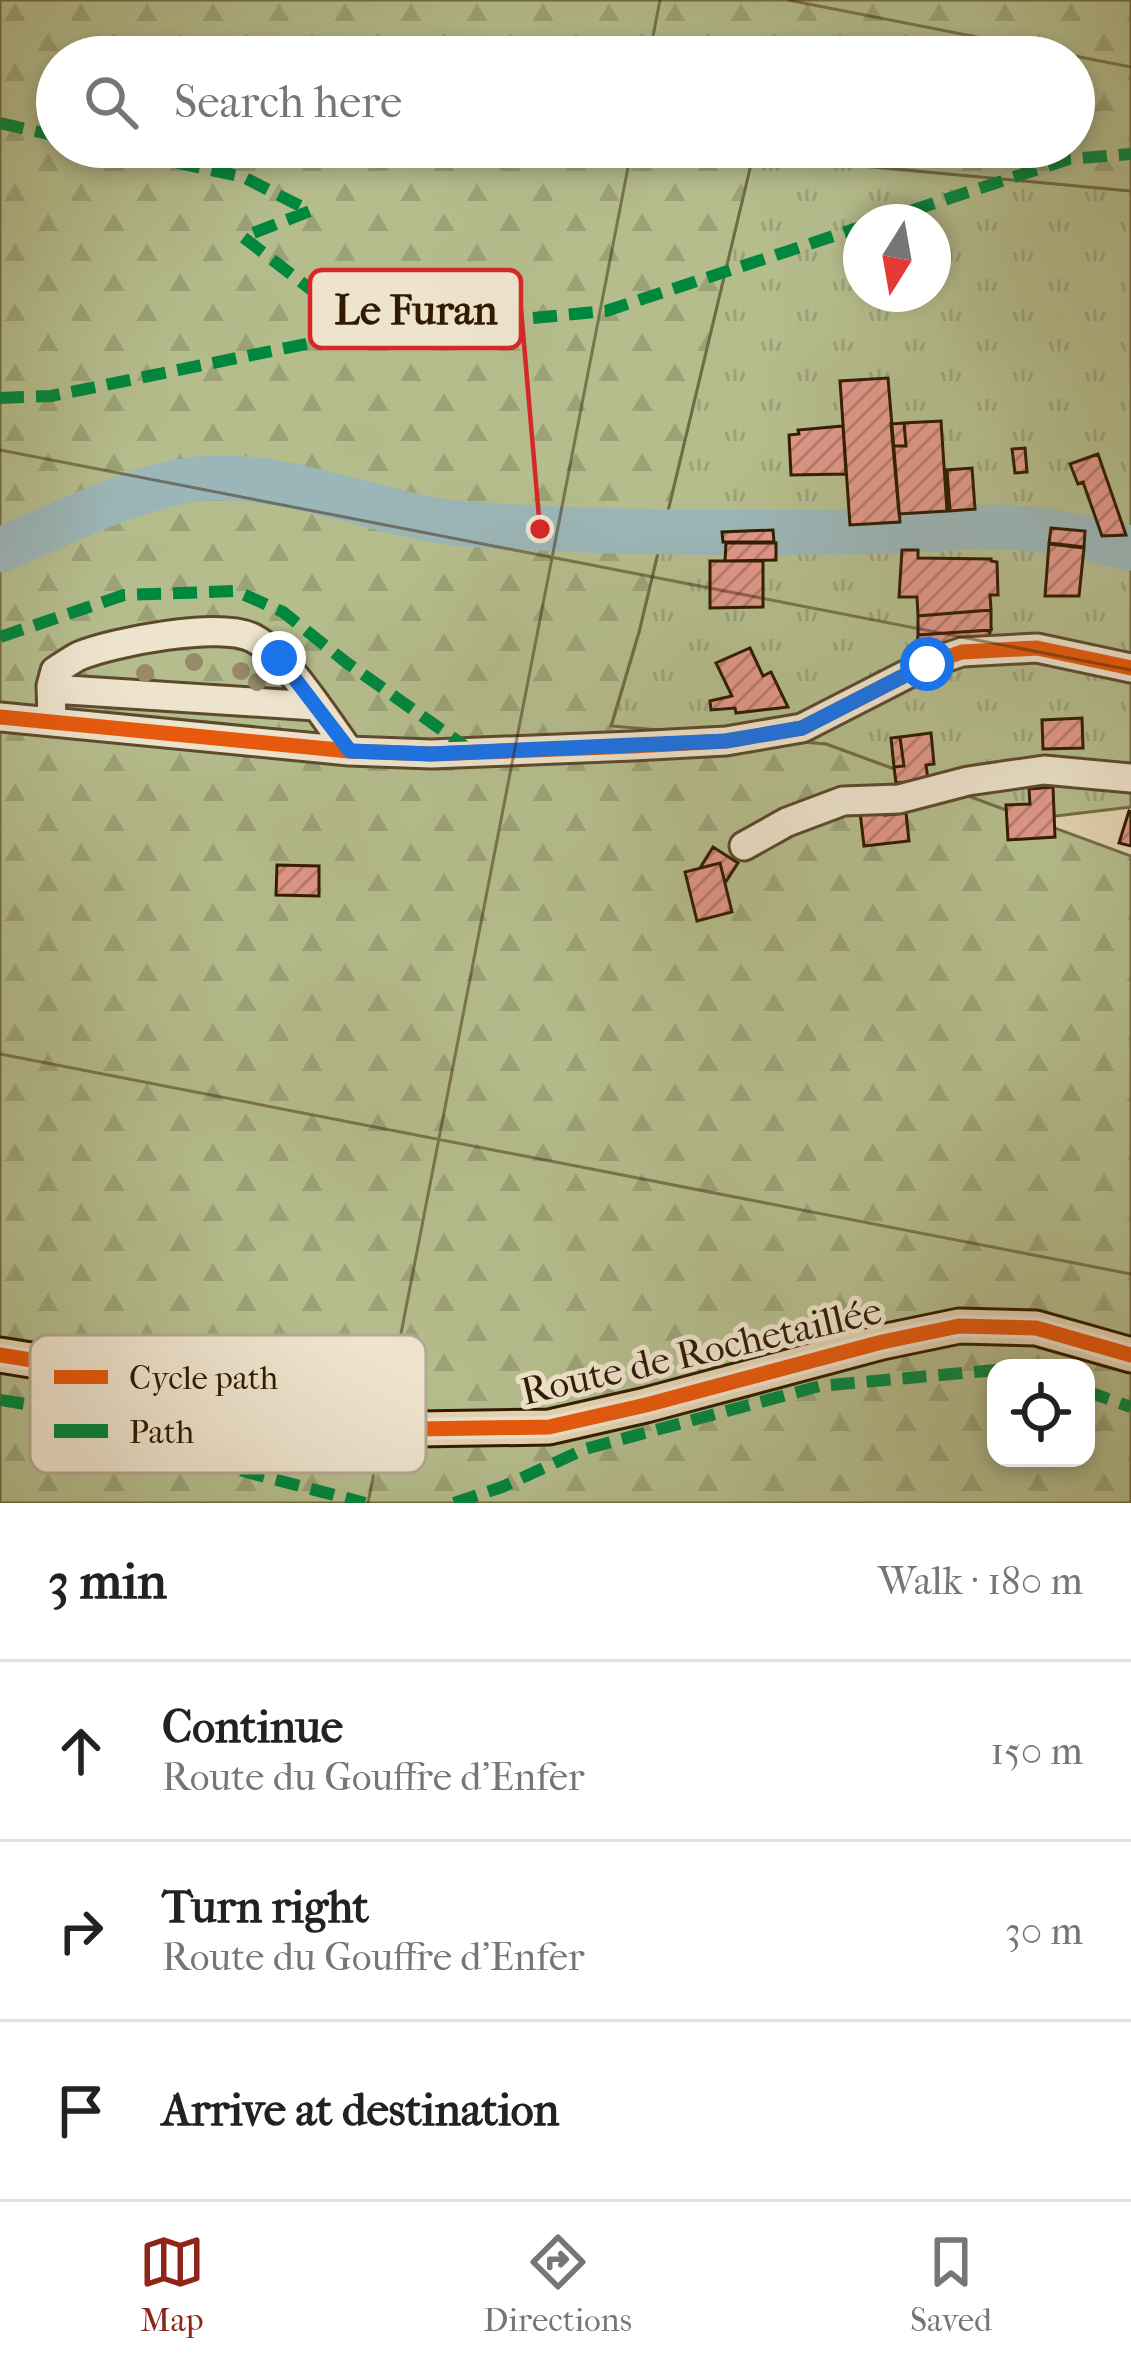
<!DOCTYPE html>
<meta charset="utf-8">
<style>
body{margin:0;font-family:"IM FELL French Canon",serif;background:#f6f6f6;color:#222}
.controls{position:absolute;right:36px;bottom:36px;display:grid;overflow:hidden;border-radius:24px;box-shadow:0 6px 18px #0003}
.controls button{width:108px;height:108px;display:grid;place-items:center;padding:0;border:0;border-bottom:3px solid #e0e0e0;background:#fff;color:#222;font:60px sans-serif}
.compass{position:absolute;left:843px;top:204px;width:108px;height:108px;border-radius:50%;background:#fff;box-shadow:0 6px 18px #0003;rotate:191deg}
.stop{position:absolute;width:36px;height:36px;margin:-27px;border:9px solid #1a73e8;border-radius:50%;background:#fff}
.stop.end{background:#1a73e8;border-color:#fff;box-shadow:0 3px 12px #0008}
.list{margin:0;padding:0;list-style:none}
h2{display:flex;justify-content:space-between;align-items:center;height:156px;margin:0;padding:0 48px;font-size:51px}
h2 small{font-size:39px;font-weight:400;color:#767676}
.list li{display:grid;grid-template-columns:78px 1fr auto;gap:36px;align-items:center;box-sizing:border-box;height:180px;padding:0 48px;border-top:3px solid #e0e0e0}
.list b{display:block;font-size:45px;white-space:nowrap}
.list p{margin:0;font-size:39px;white-space:nowrap;color:#767676}
.list em{font-size:39px;font-style:normal;color:#767676}
.icon{flex:none;width:66px;height:66px;fill:none;stroke:currentColor;stroke-width:2;stroke-linecap:round;stroke-linejoin:round}
.map{position:relative;flex:none;width:1131px;height:1503px;overflow:hidden}
.search{position:absolute;background:#fff;box-shadow:0 6px 18px #0003;left:36px;right:36px;top:36px;height:132px;display:flex;align-items:center;gap:30px;box-sizing:border-box;padding:0 42px;border-radius:66px;color:#767676;font-size:45px}
.sheet{height:696px;background:#fff}
nav{display:flex;justify-content:space-around;align-items:center;box-sizing:border-box;height:168px;border-top:3px solid #e0e0e0;background:#fff;font-size:33px;color:#767676}
nav a{display:grid;justify-items:center;gap:6px}
nav .on{color:#8f2418}
.map>svg:first-child{display:block}
.grass{fill:url(#grass-tufts);stroke:#726c46;stroke-width:3;fill-rule:evenodd}
.forest{fill:url(#forest-firs);stroke:#726c46;stroke-width:3;fill-rule:evenodd}
.lines{fill:none;stroke-linecap:round;stroke-linejoin:round}
.river{stroke:#9bb6b8;stroke-width:45}
.building{fill:url(#building-hatch);stroke:#301b00;stroke-width:3}
.minor-casing{stroke:#5d4a2d;stroke-width:33}
.major-casing{stroke:#301b00;stroke-width:39}
.minor{stroke:#eee4ce;stroke-width:27}
.major{stroke:#e5d5b4;stroke-width:33}
.quiet{stroke:#00873e;stroke-width:12;stroke-dasharray:24 12;stroke-linecap:butt}
.cycleway-casing{stroke:#eee4ce;stroke-width:22}
.cycleway{stroke:#e8590c;stroke-width:15}
.tree{fill:#978a68}
.route{stroke:#1a73e8;stroke-width:15}
.ticks{fill:none;stroke:#301b00;stroke-width:3;stroke-opacity:0.45}
.labels{text-anchor:middle;stroke-width:10;stroke-linejoin:round;paint-order:stroke}
.street-label{font-size:39px;fill:#301b00;stroke:#eee4ce}
.key{fill:#eee4ce;stroke:#b5a890;stroke-width:3}
.key-label{font-size:33px;fill:#301b00}
.leader{fill:none;stroke:#d62828;stroke-width:4.5}
.callout-dot{fill:#d62828;stroke:#eee4ce;stroke-width:4.5}
.callout{fill:#eee4ce;stroke:#d62828;stroke-width:4.5}
.callout-label{font-size:42px;text-anchor:middle;font-weight:bold;fill:#301b00}
</style>
<div class="map">
<svg width="1131" height="1503" viewBox="0 0 1131 1503">
<defs>
<pattern id="grass-tufts" width="24" height="20" patternUnits="userSpaceOnUse" patternTransform="scale(3)"><rect width="24" height="20" fill="#b5bd8d"/><path d="M3 7l-1-3M5 7V3M7 7l1-3M15 17l-1-3M17 17v-4M19 17l1-3" fill="none" stroke="#9ca278"/></pattern>
<pattern id="forest-firs" width="22" height="20" patternUnits="userSpaceOnUse" patternTransform="scale(3)"><rect width="22" height="20" fill="#b5bd8d"/><path d="M5 1l3.5 6h-7zM16 11l3.5 6h-7z" fill="#9ca278"/></pattern>
<pattern id="building-hatch" width="6" height="6" patternUnits="userSpaceOnUse" patternTransform="scale(3)"><rect width="6" height="6" fill="#e1988a"/><path d="M-1 1l2-2M0 6l6-6M5 7l2-2" fill="none" stroke="#b77b6e"/></pattern>
</defs>
<rect width="100%" height="100%" fill="#e5d5b4"/>
<filter id="stains"><feTurbulence type="fractalNoise" baseFrequency=".00167" numOctaves="4"/><feColorMatrix values="0 0 0 0 .2 0 0 0 0 .09 0 0 0 0 .02 0 0 0 .5 -.17"/></filter>
<radialGradient id="worn" r=".72"><stop offset=".6" stop-color="#630" stop-opacity="0"/><stop offset="1" stop-color="#630" stop-opacity=".3"/></radialGradient>
<!-- grass -->
<path class="grass" d="M753,155L1131,191V807L1031,819L826,744L611,727L639,632ZM861,222H933V294H861Z"/>
<!-- forest -->
<path class="forest" d="M0,0H1131V191L753,156L639,632L611,726L826,744L1131,856V1503H0ZM57,57H1074V147H57ZM996,1368H1086V1458H996Z"/>
<g class="lines">
<!-- river -->
<path class="river" d="M0,550C63,524 129,488 197,479C284,469 379,517 466,524C594,533 722,533 850,532C902,532 954,526 1005,527C1048,529 1089,539 1131,548"/>
</g>
<!-- building -->
<path class="building" d="M888,378L900,522L850,525L840,381Z
M941,421L947,511L899,514L893,446H906L904,423Z
M904,423L906,446H893L891,424Z
M843,426L846,474L791,475L789,435L799,434L798,430Z
M1025,448L1027,472L1015,473L1012,449Z
M1098,454L1126,535L1102,536L1083,482L1078,484L1070,464Z
M972,468L975,509L950,511L947,470Z
M1051,528L1085,531L1084,547L1049,543Z
M773,530L774,542H723L722,532Z
M726,543H776V560L725,561Z
M1049,544L1084,548L1079,596H1045Z
M902,550H918V558L991,559V561L997,562L998,595H990L991,610L918,616L917,597H899Z
M710,561H763V607L710,608Z
M991,610V630L918,635V616Z
M991,630L987,639L917,645L918,635Z
M750,648L763,676L771,672L788,707L736,713L735,708L711,710L710,701L732,696L716,663Z
M1082,718L1083,748L1043,749L1042,720Z
M931,733L934,764L926,765L928,780L896,783L894,767L904,766L900,737Z
M900,737L904,766L894,767L891,738Z
M1053,787L1055,837L1008,840L1006,805L1030,804L1029,789Z
M883,800L885,815L906,813L909,841L864,846L859,803Z
M1129,811L1131,812V846L1119,843Z
M713,847L738,863L725,883L720,863L700,868Z
M720,863L732,912L697,921L685,872Z
M277,865L319,866V896L276,895Z"/>
<g class="lines">
<!-- minor casing -->
<g class="minor-casing">
<path id="minor" d="M52,689L315,706
M0,717L349,751L431,754L633,746L726,741L802,728L927,664L962,652L1037,648L1131,668
M52,721L51,686L55,671C63,666 71,660 79,656C113,642 220,621 253,638C286,655 326,720 349,751
M744,846L787,822L843,801L899,799L968,781L1044,770L1131,778"/>
</g>
<!-- major casing -->
<g class="major-casing">
<path id="major" d="M0,1355L298,1403L418,1429L549,1427L646,1405L882,1342L959,1326L1036,1328L1131,1355"/>
</g>
<!-- minor -->
<use href="#minor" class="minor"/>
<!-- major -->
<use href="#major" class="major"/>
<!-- quiet -->
<path class="quiet" d="M0,123L57,136
M106,147L243,177L310,211L243,237L344,315L373,333
M877,222L1069,159L1131,154
M0,398L51,396L345,336L606,311L861,227
M0,637L124,595L236,591L283,612L347,663L473,752
M1086,1391L1131,1407
M0,1400L70,1411L162,1445L250,1473L365,1503
M454,1503L502,1487L585,1449L820,1386L996,1370"/>
<!-- cycleway casing -->
<g class="cycleway-casing">
<path id="cycleway" d="M0,717L349,751L431,754L633,746L726,741L802,728L927,664L962,652L1037,648L1131,668
M0,1355L298,1403L418,1429L549,1427L646,1405L882,1342L959,1326L1036,1328L1131,1355"/>
</g>
<!-- cycleway -->
<use href="#cycleway" class="cycleway"/>
</g>
<!-- trees -->
<g class="tree">
<circle cx="194" cy="662" r="9"/>
<circle cx="241" cy="671" r="9"/>
<circle cx="145" cy="673" r="9"/>
<circle cx="257" cy="682" r="9"/>
</g>
<g class="lines">
<!-- route -->
<path class="route" d="M279,658L350,751L431,754L726,741L802,728L927,664"/>
</g>
<!-- ticks -->
<path class="ticks" d="M788,0L1131,67M649,57L660,0M0,450L1131,670M0,1054L1131,1274M368,1503L632,147"/>
<g class="labels">
<!-- street labels -->
<g class="street-label">
<text transform="translate(701 1350) rotate(-13)" y="14">Route de Rochetaillée</text>
</g>
</g>
<!-- legend -->
<rect x="30" y="1335" width="396" height="138" rx="18" class="key"/>
<rect x="54" y="1370" width="54" height="14" fill="#e8590c"/>
<rect x="54" y="1424" width="54" height="14" fill="#00873e"/>
<g class="key-label">
<text x="129" y="1389">Cycle path</text>
<text x="129" y="1443">Path</text>
</g>
<!-- callouts -->
<path class="leader" d="M540 529L521 309"/>
<circle class="callout-dot" cx="540" cy="529" r="12"/>
<rect class="callout" x="310" y="270" width="211" height="78" rx="12"/>
<g class="callout-label">
<text x="416" y="324">Le Furan</text>
</g>
<rect width="100%" height="100%" filter="url(#stains)"/>
<rect width="100%" height="100%" fill="url(#worn)"/>
</svg>
<div class="controls">
<button><svg class="icon" aria-label="locate" viewBox="0 0 24 24"><circle cx="12" cy="12" r="6"/><path d="M12 2v4M12 18v4M2 12h4M18 12h4"/></svg></button>
</div>
<svg class="compass" viewBox="-18 -18 36 36"><path d="M0-13l5 13h-10z" fill="#e53935"/><path d="M0 13l5-13h-10z" fill="#767676"/></svg>
<div class="stop" style="left:927px;top:664px"></div>
<div class="stop end" style="left:279px;top:658px"></div>
<div class="search"><svg class="icon" aria-label="search" viewBox="0 0 24 24"><circle cx="10" cy="10" r="6"/><path d="M15 15l6 6"/></svg>Search here</div>
</div>
<section class="sheet">
<h2>3 min<small>Walk · 180 m</small></h2>
<ul class="list">
<li><svg class="icon" aria-label="ahead" viewBox="0 0 24 24"><path d="M12 20V5M6 11l6-6 6 6"/></svg><div><b>Continue</b><p>Route du Gouffre d'Enfer</p></div><em>150 m</em></li>
<li><svg class="icon" aria-label="right" viewBox="0 0 24 24"><path d="M7 20v-9h11M14 6l5 5-5 5"/></svg><div><b>Turn right</b><p>Route du Gouffre d'Enfer</p></div><em>30 m</em></li>
<li><svg class="icon" aria-label="arrive" viewBox="0 0 24 24"><path d="M6 21V4h12l-3 4 3 4H6"/></svg><div><b>Arrive at destination</b></div></li>
</ul>
</section>
<nav>
<a class="on"><svg class="icon" aria-label="map" viewBox="0 0 24 24"><path d="M3 6l6-2 6 2 6-2v14l-6 2-6-2-6 2zM9 4v14M15 6v14"/></svg>Map</a>
<a><svg class="icon" aria-label="directions" viewBox="0 0 24 24"><path d="M12 3l9 9-9 9-9-9zM9 14v-3h6M13 9l2 2-2 2"/></svg>Directions</a>
<a><svg class="icon" aria-label="saved" viewBox="0 0 24 24"><path d="M7 4h10v16l-5-4-5 4z"/></svg>Saved</a>
</nav>
